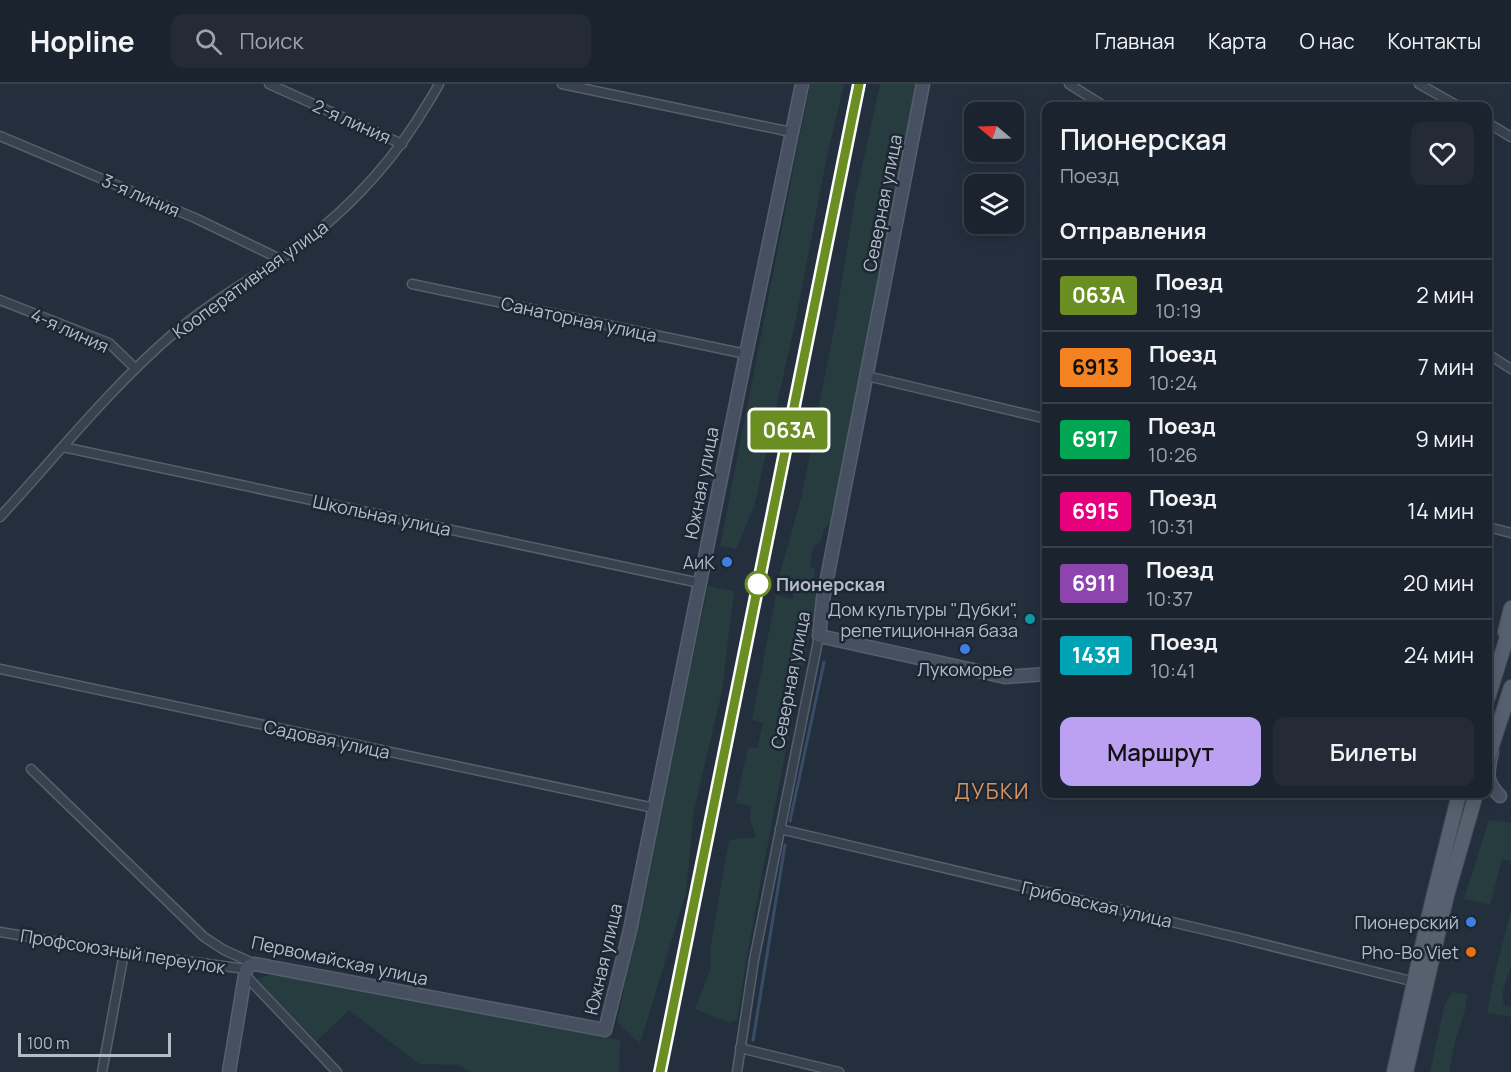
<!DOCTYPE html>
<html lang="ru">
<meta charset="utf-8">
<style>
:root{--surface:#1b232e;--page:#242b36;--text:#f1f3f6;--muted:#a0a4aa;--line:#39404a;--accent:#bca0f2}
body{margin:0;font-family:Manrope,sans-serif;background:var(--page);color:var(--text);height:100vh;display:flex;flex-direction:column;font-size:22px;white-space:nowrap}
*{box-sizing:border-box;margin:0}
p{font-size:20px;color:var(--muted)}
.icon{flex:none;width:33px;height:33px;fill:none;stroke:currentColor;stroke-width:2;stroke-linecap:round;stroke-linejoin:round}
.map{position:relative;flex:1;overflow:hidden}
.sheet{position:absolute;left:1042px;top:18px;width:450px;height:696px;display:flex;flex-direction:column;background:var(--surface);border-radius:12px;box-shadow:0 3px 15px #0003,0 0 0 2px var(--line)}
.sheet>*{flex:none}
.badge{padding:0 12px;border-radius:4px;font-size:21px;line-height:39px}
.needle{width:39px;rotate:289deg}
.controls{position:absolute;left:964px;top:18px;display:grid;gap:12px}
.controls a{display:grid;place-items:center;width:60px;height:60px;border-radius:12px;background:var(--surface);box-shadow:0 3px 15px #0003,0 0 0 2px var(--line);font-size:30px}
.scale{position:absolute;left:18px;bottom:15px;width:153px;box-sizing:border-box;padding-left:6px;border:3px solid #b4bcc9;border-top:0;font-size:16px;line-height:21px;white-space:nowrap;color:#b4bcc9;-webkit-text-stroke:4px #1d2633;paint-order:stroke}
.map>.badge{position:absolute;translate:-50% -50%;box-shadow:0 0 0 3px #fff}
h2{padding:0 18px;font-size:22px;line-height:54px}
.round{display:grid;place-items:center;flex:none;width:63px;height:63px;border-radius:12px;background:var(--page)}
.overview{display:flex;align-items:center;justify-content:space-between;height:102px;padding:0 18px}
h1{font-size:28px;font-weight:600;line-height:45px}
.cta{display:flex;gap:12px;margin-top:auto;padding:12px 18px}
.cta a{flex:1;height:69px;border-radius:12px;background:var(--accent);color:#111;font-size:24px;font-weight:600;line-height:69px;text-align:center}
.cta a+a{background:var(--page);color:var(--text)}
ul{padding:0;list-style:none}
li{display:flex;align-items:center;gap:18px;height:72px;padding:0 18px;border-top:2px solid var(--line)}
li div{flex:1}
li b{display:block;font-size:22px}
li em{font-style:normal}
li .badge{min-width:66px;font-weight:700;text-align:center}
header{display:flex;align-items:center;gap:36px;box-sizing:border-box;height:84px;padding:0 30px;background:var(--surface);border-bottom:2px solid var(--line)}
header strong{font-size:28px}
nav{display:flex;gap:33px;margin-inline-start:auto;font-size:21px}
.search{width:420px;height:54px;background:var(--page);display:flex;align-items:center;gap:15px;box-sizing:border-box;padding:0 21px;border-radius:12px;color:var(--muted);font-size:22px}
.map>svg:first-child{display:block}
.green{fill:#263c3f}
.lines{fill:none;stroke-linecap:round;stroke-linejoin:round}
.stream{stroke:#394c67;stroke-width:3}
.street-casing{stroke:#565f6c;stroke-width:11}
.secondary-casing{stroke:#565f6c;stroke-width:15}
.primary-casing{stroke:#414a57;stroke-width:16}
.street{stroke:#38414e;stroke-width:8}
.secondary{stroke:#465061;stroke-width:12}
.primary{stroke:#56606e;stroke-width:14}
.rail-casing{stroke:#5a6575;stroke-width:5}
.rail{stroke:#1d2633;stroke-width:3;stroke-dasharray:9;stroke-linecap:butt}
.line-casing{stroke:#fff;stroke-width:14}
.line{stroke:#6b8e23;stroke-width:9}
.shop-dot{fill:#3f7fe0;stroke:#1d2633;stroke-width:2}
.stop-dot{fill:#fff;stroke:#6b8e23;stroke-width:3}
.culture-dot{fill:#0f9aa8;stroke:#1d2633;stroke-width:2}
.food-dot{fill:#e8710a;stroke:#1d2633;stroke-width:2}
.labels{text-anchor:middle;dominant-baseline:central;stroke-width:5;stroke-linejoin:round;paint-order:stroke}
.street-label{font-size:18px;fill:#b4bcc9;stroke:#1d2633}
.poi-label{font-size:18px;fill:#b4bcc9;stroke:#1d2633;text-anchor:end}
.stop-label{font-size:18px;font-weight:bold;fill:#b4bcc9;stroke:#1d2633;text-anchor:start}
.quarter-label{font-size:21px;letter-spacing:1.5px;fill:#d59563;stroke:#1d2633}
</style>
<header>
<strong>Hopline</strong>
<div class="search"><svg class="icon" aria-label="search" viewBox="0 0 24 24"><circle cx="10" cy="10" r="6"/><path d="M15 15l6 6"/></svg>Поиск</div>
<nav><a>Главная</a><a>Карта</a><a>О нас</a><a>Контакты</a></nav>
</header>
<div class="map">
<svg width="1511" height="988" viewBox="0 0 1511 988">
<rect width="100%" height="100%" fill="#242f3e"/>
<g class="green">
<polygon points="810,0 844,0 826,77 796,235 754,423 736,465 720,462"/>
<path d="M880,0H919L834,436L824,444L821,458L813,462L810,484H815L814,497L822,502C806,557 797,615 785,671C768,759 750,848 737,936L730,939L695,925L710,886L711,860L729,756L756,753L750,735L751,722L736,719L748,663L757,664L763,639L752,636L776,511L793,515L794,506L776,503L802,411L836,234L855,115Z"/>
<polygon points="708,502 734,507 722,607 694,727 686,809 640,960 617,938"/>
<polygon points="1489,736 1511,739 1511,777 1502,775 1490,821 1464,815"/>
<polygon points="1511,827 1511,881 1502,910 1504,921 1511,923 1511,933 1487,929 1497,880"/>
<polygon points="276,889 620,956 619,988 470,988 459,981 419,980 349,926 316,958 256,895"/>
<polygon points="1452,908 1467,910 1466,922 1456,954 1449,988 1430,988 1445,920"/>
</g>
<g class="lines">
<g class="stream">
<polyline points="790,737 824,578"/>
<polyline points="753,956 785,761"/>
</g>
<g class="street-casing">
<g id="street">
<polyline points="269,0 402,60"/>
<polyline points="562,0 791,48"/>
<polyline points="1069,0 1104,22"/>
<polyline points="1419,0 1458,22"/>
<polyline points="1488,39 1511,53"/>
<polyline points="0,52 195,134 280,175"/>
<polyline points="412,200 746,270"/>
<polyline points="0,216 109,259 135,284"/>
<polyline points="1488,270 1511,285"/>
<polyline points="867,292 1047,335"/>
<polyline points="63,363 700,499"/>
<path d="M0,433C57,371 110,304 174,249C207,221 243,200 279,176C334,139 382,91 418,35C425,23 433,12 439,0"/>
<polyline points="1488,443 1511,449"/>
<polyline points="0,585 654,724"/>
<polyline points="31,685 204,853 224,866 255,880"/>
<polyline points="780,745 1235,853 1415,898"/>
<polyline points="0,848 124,869 246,885"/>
<polyline points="245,891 337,988"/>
<polyline points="740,964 839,988"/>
<polyline points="102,988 124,869"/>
<polyline points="737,988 754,876 819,552"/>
</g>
</g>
<g class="secondary-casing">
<g id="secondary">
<polyline points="923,0 823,515 819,552 1005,593 1047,590"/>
<path d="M1492,667C1488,688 1484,696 1500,712"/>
<path d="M229,988L245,891C246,884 248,881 255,880L605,946L630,846L746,270L802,0"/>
</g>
</g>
<g class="primary-casing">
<g id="primary">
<polyline points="1505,548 1511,524"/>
<polyline points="1488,614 1511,540"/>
<polyline points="1488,674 1511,603"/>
<polyline points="1394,988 1432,818 1459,710"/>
<polyline points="1406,988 1447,811 1476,710"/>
</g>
</g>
<use href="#street" class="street"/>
<use href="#secondary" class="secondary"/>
<use href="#primary" class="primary"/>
<g class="rail-casing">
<polyline id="rail" points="660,988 859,0"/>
</g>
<use href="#rail" class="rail"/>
</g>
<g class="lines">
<g class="line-casing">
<polyline id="line" points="660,988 859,0"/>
</g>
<use href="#line" class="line"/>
</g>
<g class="shop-dot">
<circle cx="727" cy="478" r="6"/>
<circle cx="965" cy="565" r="6"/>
<circle cx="1471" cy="838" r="6"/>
</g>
<circle class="stop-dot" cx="758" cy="500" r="12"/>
<circle class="culture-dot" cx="1030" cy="535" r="6"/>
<circle class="food-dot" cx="1471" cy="868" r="6"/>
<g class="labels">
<g class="street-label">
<text transform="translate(352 37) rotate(24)">2-я линия</text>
<text transform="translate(141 111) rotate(23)">3-я линия</text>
<text transform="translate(882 119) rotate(-79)">Северная улица</text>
<text transform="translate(250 195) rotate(-36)">Кооперативная улица</text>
<text transform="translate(579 235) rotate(12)">Санаторная улица</text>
<text transform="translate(70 246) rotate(24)">4-я линия</text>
<text transform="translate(701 399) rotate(-79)">Южная улица</text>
<text transform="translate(382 431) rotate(12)">Школьная улица</text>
<text transform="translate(790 596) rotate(-79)">Северная улица</text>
<text transform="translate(327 655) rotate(12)">Садовая улица</text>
<text transform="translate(1097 820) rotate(13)">Грибовская улица</text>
<text transform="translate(123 867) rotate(9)">Профсоюзный переулок</text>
<text transform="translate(603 875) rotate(-77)">Южная улица</text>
<text transform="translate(340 876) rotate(12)">Первомайская улица</text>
</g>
<g class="poi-label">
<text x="715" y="478">АиК</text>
<text x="1018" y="525">Дом культуры "Дубки",<tspan x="1018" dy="21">репетиционная база</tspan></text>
<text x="965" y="585" text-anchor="middle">Лукоморье</text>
<text x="1459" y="838">Пионерский</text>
<text x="1459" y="868">Pho-Bo Viet</text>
</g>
<g class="stop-label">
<text x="776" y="500">Пионерская</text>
</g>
<g class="quarter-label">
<text x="992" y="707">ДУБКИ</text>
</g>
</g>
</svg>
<div class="controls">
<a><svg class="needle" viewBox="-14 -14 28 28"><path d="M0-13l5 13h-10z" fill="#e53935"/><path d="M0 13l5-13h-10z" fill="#a0a4aa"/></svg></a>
<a><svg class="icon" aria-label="layers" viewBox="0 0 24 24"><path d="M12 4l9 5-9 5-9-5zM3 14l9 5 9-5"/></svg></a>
</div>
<div class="scale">100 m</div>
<b class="badge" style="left:789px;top:346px;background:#6b8e23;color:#fff">063А</b>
<section class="sheet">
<div class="overview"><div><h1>Пионерская</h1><p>Поезд</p></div><a class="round"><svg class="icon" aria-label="heart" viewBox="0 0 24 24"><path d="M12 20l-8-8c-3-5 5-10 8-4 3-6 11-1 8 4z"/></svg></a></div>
<h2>Отправления</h2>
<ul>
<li><span class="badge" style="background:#6b8e23;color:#fff">063А</span><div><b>Поезд</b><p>10:19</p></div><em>2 мин</em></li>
<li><span class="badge" style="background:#f58220;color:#111">6913</span><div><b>Поезд</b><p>10:24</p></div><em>7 мин</em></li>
<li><span class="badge" style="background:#00a651;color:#fff">6917</span><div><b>Поезд</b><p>10:26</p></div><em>9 мин</em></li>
<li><span class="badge" style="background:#e6007e;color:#fff">6915</span><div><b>Поезд</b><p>10:31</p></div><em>14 мин</em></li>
<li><span class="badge" style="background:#8e44ad;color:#fff">6911</span><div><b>Поезд</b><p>10:37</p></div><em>20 мин</em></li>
<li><span class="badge" style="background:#00a3b4;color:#fff">143Я</span><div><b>Поезд</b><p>10:41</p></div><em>24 мин</em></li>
</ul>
<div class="cta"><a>Маршрут</a><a>Билеты</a></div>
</section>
</div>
